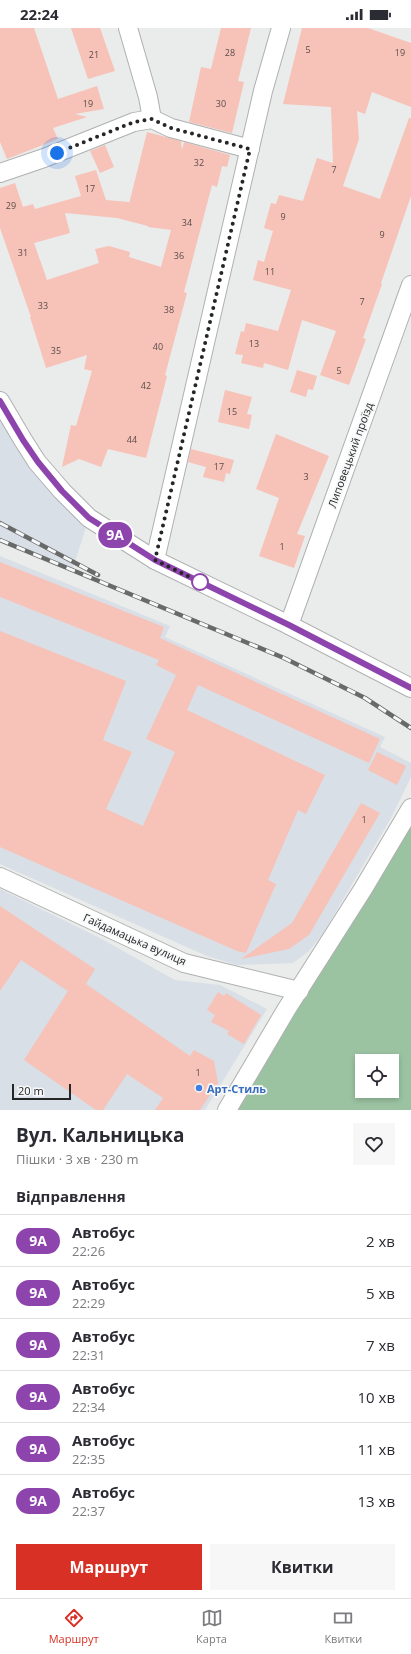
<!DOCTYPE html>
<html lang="uk">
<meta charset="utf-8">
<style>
:root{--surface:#fff;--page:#f7f7f7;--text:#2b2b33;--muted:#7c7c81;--line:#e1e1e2;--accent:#d93025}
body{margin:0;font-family:"Open Sans",sans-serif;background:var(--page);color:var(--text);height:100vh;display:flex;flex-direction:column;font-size:15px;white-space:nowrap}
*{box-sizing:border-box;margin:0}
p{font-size:13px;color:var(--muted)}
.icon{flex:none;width:22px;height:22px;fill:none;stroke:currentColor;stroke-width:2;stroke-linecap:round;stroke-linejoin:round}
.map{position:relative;height:1082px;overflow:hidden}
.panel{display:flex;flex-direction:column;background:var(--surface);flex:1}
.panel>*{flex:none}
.badge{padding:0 8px;border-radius:13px;font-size:14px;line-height:26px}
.tools{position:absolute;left:355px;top:1026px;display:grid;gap:8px}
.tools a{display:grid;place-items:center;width:44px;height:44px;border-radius:0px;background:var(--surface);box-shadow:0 2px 6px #0003;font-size:20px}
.scale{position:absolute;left:12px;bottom:10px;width:59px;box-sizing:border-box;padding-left:4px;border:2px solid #252626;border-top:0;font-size:11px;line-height:14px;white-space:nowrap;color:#252626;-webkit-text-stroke:3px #f7f8f9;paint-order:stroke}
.you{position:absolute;width:20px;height:20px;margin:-10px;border:3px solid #fff;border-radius:50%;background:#1a73e8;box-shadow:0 0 0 6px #1a73e833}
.map>.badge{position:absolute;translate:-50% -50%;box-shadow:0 0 0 2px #fff}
h2{padding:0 16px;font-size:15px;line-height:36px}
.round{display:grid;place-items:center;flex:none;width:42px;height:42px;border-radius:0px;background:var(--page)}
.overview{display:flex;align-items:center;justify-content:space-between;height:68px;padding:0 16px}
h1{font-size:19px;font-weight:700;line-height:30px}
.action{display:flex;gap:8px;margin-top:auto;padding:8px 16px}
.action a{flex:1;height:46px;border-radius:0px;background:var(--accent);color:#fff;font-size:16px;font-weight:700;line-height:46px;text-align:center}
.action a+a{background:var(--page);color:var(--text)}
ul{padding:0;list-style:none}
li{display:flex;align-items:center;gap:12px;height:52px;padding:0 16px;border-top:1px solid var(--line)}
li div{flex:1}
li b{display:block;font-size:15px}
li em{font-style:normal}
li .badge{min-width:44px;font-weight:700;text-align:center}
.status{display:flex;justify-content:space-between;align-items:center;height:28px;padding:0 20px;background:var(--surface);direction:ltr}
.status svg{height:11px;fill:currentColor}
.tab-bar{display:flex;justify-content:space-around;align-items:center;height:56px;border-top:1px solid var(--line);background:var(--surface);font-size:11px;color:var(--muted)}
.tab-bar a{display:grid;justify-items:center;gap:2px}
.tab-bar .active{color:var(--accent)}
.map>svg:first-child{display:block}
.built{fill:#d9dfe6}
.green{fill:#9bc3a2;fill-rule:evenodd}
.building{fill:#f7c2b7;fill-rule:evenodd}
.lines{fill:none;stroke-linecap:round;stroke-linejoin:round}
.street-casing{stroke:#afb0b0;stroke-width:20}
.street{stroke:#fff;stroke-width:18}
.rail-casing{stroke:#686969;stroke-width:4.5}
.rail{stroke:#f7f8f9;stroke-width:3;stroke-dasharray:9;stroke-linecap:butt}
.line-casing{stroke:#fff;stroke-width:9}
.line{stroke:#8e44ad;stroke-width:6}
.walk{stroke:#252626;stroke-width:4;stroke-dasharray:0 7.2}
.stop-dot{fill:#fff;stroke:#8e44ad;stroke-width:2}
.shop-dot{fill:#3f7fe0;stroke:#f7f8f9;stroke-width:1.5}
.labels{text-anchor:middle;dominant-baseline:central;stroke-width:3.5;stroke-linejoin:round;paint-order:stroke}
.number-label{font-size:9px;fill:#5a4d4a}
.street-label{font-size:11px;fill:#252626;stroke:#f7f8f9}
.shop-label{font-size:11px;font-weight:bold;fill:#366cbe;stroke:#f7f8f9;text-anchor:start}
</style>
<div class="status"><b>22:24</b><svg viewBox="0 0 49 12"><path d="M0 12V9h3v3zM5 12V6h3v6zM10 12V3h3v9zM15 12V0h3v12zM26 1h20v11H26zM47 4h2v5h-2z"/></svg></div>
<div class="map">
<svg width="411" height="1082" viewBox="0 0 411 1082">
<rect width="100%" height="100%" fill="#eaebeb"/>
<g class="built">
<polygon points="0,373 89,490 72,543 0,513"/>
<polygon points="0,528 170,598 165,609 385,709 380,719 411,735 411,749 391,790 322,907 308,924 293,935 237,937 207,928 0,836"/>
<polygon points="0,861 98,909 175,952 220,957 267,981 205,1082 0,1082"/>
</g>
<path class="green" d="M411,780V1082H227ZM362,1033H392V1063H362Z"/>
<g class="building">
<polygon points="0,0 34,0 58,71 97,58 104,81 75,86 87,89 53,100 58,111 7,131 0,114"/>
<polygon points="71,0 100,0 115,43 88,51"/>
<polygon points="221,0 251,0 238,53 244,54 232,105 189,94 201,39 211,41"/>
<polygon points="302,0 368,0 411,15 411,79 372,64 365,86 357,83 359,111 343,158 380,171 409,90 411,90 411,168 381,255 382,256 363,310 366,311 349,357 320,347 336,303 302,292 288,342 264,335 263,340 241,335 243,327 235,326 241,303 244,304 246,295 278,303 291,262 253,252 258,232 264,234 273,203 264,200 271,175 276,176 279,167 303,173 317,130 333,135 331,79 283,76"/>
<path d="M147,104L181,113L182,122L184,114L230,127L227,139L222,138L217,159L212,157L184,264L187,265L165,347L167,348L146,430L108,421L101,439L79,431L62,439L71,397L76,398L92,343L84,341L87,327L46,340L30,289H31L0,200V160L15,155L23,179L33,176L35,181L81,168L75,148L96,142L106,172L129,174V176ZM65,185L117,190L148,198V199L172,202H171L161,239L129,229L130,224L109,218L95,221L99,235L47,252L34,215L70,205Z"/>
<polygon points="105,117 114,139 100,145 90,123"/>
<polygon points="297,342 317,348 313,362 308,361 306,369 290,364"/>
<polygon points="225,362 252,369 247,386 252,387 249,401 218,394"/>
<polygon points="276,406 329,428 297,506 305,508 294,540 259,528 279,470 256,461"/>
<polygon points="191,421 234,432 230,446 226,445 224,454 203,449 206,439 188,434"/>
<polygon points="0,534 164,599 160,610 380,711 369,735 198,657 187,682 325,747 306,786 298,782 268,852 276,856 246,925 237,923 0,819 0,603 126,653 103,712 132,724 106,781 143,798 175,724 146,711 176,647 156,637 159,632 0,569"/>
<polygon points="377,724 406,738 397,757 368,742"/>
<polygon points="361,775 380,785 309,907 289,921 241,931 292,895"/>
<polygon points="0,878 95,941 86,956 190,1028 194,1022 214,1033 218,1055 200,1082 155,1082 163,1070 127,1046 103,1082 96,1082 24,1032 68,963 21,932 0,963"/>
<polygon points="218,964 224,968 226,965 261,987 244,1016 227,1006 229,1003 211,994 215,987 207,982"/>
</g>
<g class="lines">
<g class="street-casing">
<g id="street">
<polyline points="128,0 148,69 152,91"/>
<polyline points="0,145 44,130 134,94 152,91 171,100 250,121"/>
<polyline points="0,373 23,412 37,434 62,463 89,490 155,532 289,597 411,660"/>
<polyline points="155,532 263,63 281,0"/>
<polyline points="289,597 411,257"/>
<polyline points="0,849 184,935 299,963"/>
<polyline points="227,1082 286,982 363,861 411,780"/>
</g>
</g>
<use href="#street" class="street"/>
<g class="rail-casing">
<g id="rail">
<polyline points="0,495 98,547"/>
<polyline points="0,512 284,630 365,670 411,700"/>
</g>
</g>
<use href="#rail" class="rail"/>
</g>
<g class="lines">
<g class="line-casing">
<polyline id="line" points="0,373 23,412 38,434 62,463 89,490 155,532 289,597 411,660"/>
</g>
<use href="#line" class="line"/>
<polyline class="walk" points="57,125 134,94 152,91 171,100 250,121 155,532 200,554"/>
</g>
<circle class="stop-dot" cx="200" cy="554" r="8"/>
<circle class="shop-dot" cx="199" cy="1060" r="4"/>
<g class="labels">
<g class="number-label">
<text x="308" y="21">5</text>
<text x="230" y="24">28</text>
<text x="400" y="24">19</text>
<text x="94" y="26">21</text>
<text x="88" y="75">19</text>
<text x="221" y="75">30</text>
<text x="199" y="134">32</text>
<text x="334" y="141">7</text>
<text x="90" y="160">17</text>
<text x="11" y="177">29</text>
<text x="283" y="188">9</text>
<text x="187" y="194">34</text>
<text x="382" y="206">9</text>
<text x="23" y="224">31</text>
<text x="179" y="227">36</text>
<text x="270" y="243">11</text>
<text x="362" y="273">7</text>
<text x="43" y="277">33</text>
<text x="169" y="281">38</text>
<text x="254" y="315">13</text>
<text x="158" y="318">40</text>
<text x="56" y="322">35</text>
<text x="339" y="342">5</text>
<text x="146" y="357">42</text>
<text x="232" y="383">15</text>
<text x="132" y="411">44</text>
<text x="219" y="438">17</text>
<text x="306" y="448">3</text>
<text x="282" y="518">1</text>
<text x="364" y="791">1</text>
<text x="198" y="1044">1</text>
</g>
<g class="street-label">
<text transform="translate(350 427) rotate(-70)">Липовецький проїзд</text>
<text transform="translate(135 911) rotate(24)">Гайдамацька вулиця</text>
</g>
<g class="shop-label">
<text x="207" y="1060">Арт-Стиль</text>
</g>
</g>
</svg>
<div class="tools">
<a><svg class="icon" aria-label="locate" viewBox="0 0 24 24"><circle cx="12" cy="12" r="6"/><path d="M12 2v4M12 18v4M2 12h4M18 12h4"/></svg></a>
</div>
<div class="scale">20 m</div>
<div class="you" style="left:57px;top:125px"></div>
<b class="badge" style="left:115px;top:507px;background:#8e44ad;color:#fff">9А</b>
</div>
<section class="panel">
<div class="overview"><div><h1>Вул. Кальницька</h1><p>Пішки · 3 хв · 230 m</p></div><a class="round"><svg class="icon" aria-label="heart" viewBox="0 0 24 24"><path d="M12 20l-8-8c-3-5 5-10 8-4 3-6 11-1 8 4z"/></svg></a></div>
<h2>Відправлення</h2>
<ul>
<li><span class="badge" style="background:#8e44ad;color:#fff">9А</span><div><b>Автобус</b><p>22:26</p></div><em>2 хв</em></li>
<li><span class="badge" style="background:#8e44ad;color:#fff">9А</span><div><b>Автобус</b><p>22:29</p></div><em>5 хв</em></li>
<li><span class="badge" style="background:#8e44ad;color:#fff">9А</span><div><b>Автобус</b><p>22:31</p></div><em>7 хв</em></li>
<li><span class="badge" style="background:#8e44ad;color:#fff">9А</span><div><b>Автобус</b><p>22:34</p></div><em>10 хв</em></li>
<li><span class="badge" style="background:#8e44ad;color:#fff">9А</span><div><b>Автобус</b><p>22:35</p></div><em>11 хв</em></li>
<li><span class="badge" style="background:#8e44ad;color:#fff">9А</span><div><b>Автобус</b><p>22:37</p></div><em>13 хв</em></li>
</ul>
<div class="action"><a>Маршрут</a><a>Квитки</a></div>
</section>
<nav class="tab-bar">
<a class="active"><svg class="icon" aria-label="directions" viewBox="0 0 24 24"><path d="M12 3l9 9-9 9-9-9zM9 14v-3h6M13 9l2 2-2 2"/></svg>Маршрут</a>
<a><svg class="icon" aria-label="map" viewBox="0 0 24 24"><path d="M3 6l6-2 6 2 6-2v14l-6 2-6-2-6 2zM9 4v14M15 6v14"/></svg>Карта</a>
<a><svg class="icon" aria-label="tickets" viewBox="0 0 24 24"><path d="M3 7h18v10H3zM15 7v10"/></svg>Квитки</a>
</nav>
